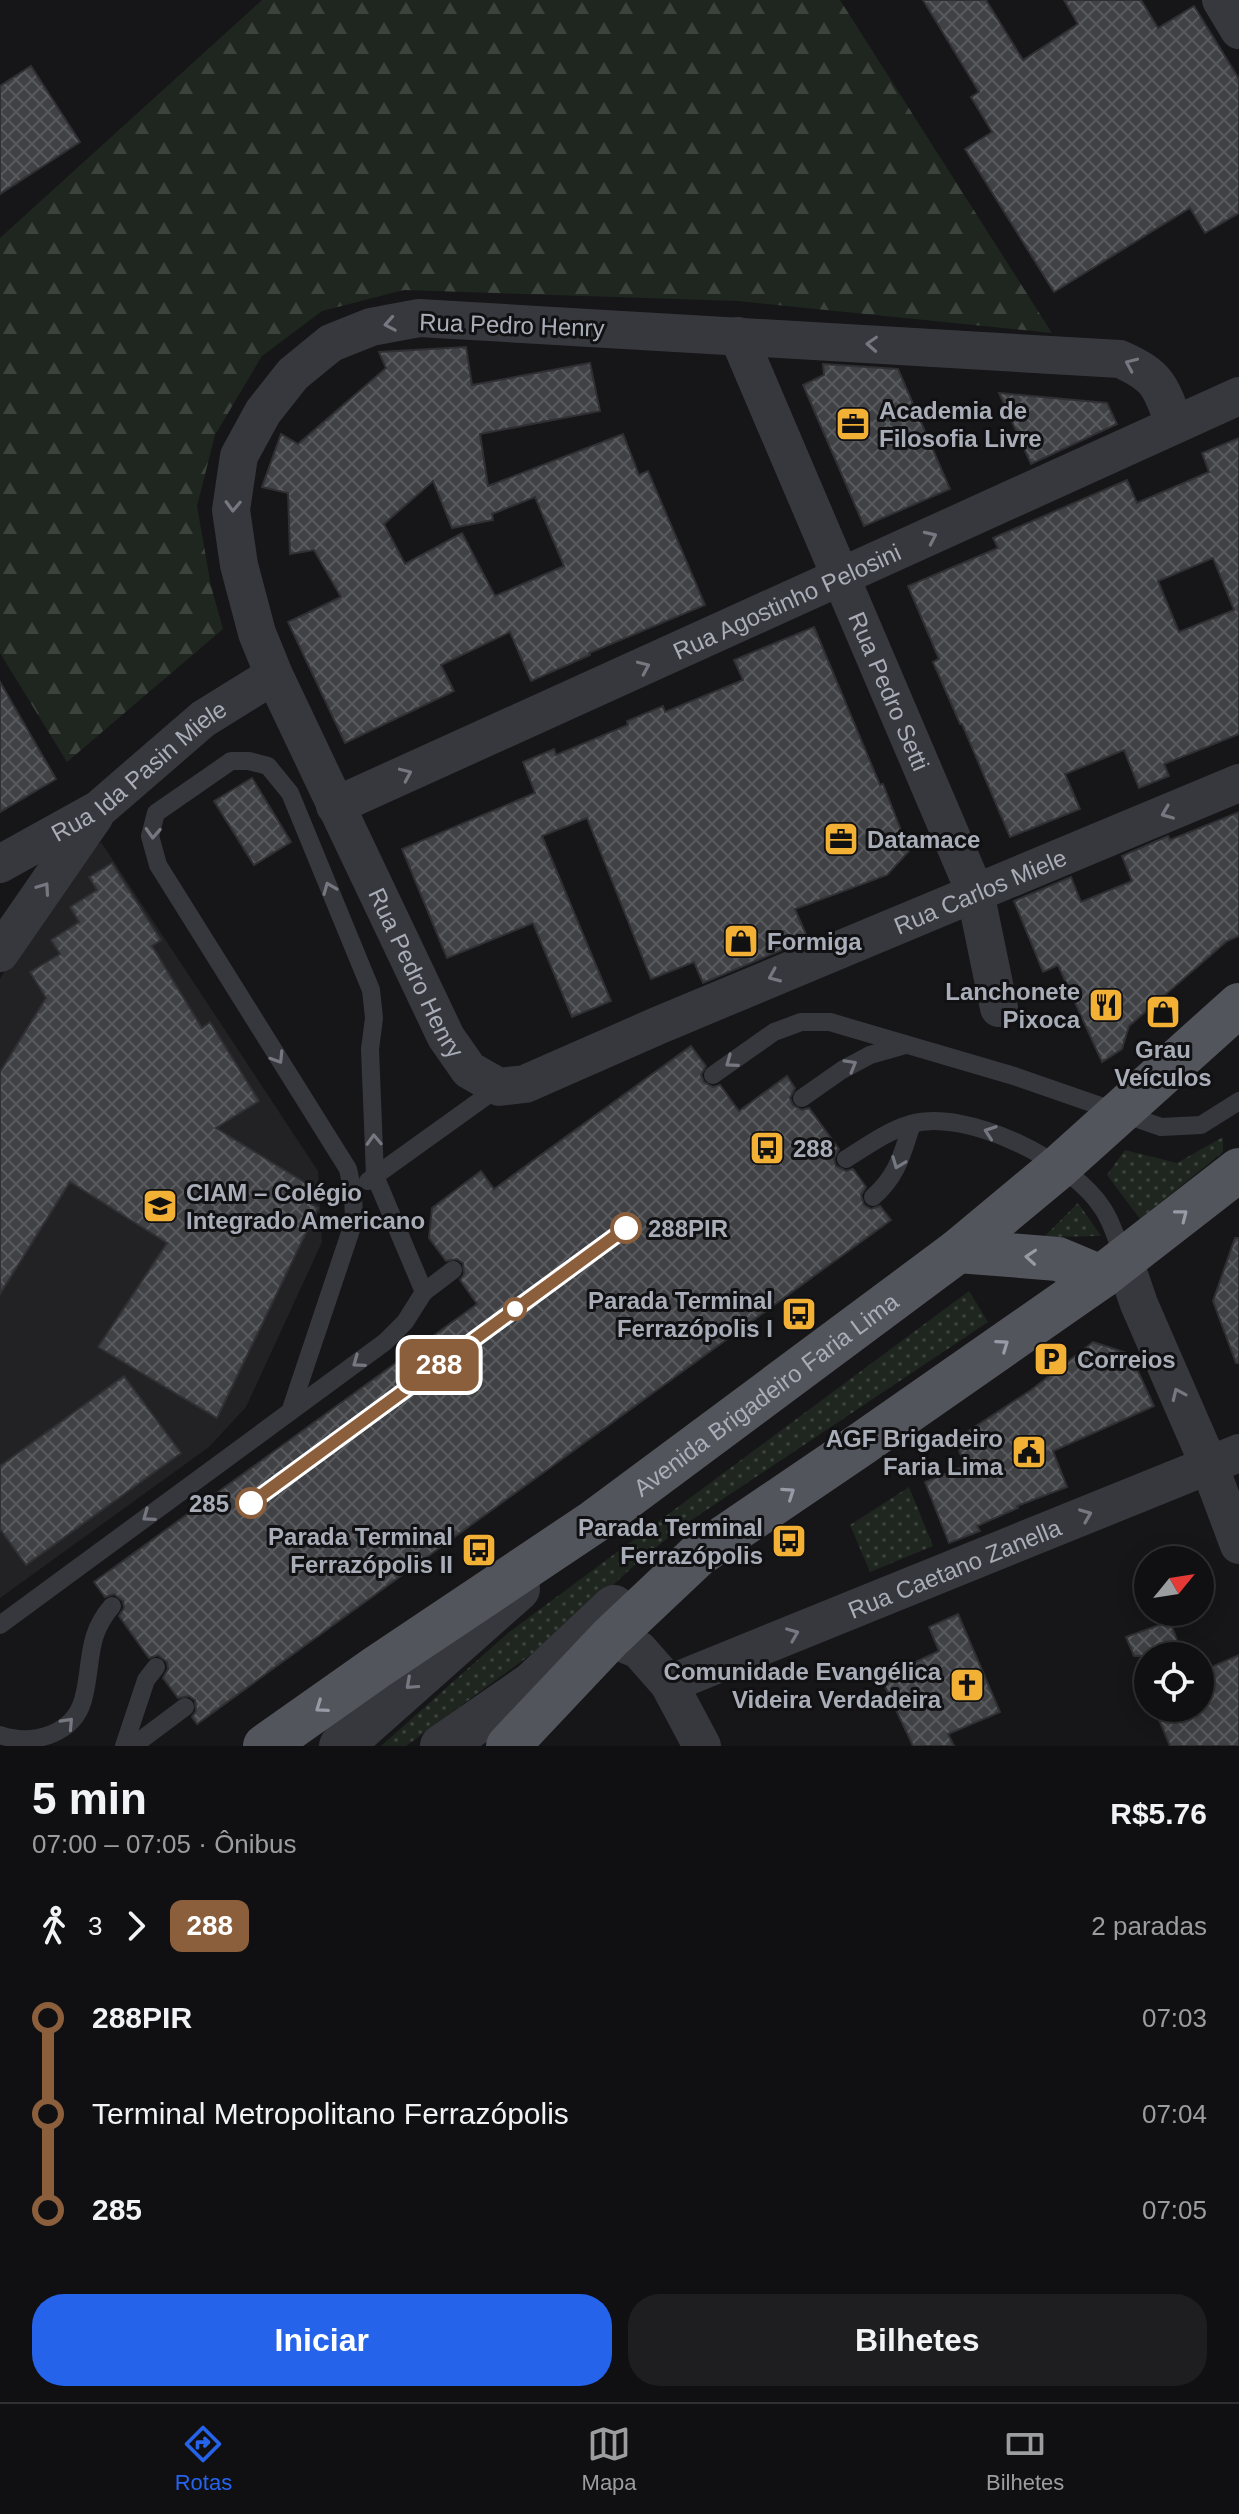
<!DOCTYPE html>
<html lang="pt">
<meta charset="utf-8">
<style>
:root{--surface:#101012;--page:#1e1e20;--text:#f1f3f6;--muted:#9c9d9f;--line:#303032;--accent:#2563eb}
body{margin:0;font-family:Arial,sans-serif;background:var(--page);color:var(--text);height:100vh;display:flex;flex-direction:column;font-size:30px;white-space:nowrap}
*{box-sizing:border-box;margin:0}
p{font-size:26px;color:var(--muted)}
.icon{flex:none;width:44px;height:44px;fill:none;stroke:currentColor;stroke-width:2;stroke-linecap:round;stroke-linejoin:round}
.map{position:relative;height:1746px;overflow:hidden}
.drawer{display:flex;flex-direction:column;background:var(--surface);flex:1}
.drawer>*{flex:none}
.badge{padding:0 16px;border-radius:12px;font-size:28px;line-height:52px}
.needle{width:52px;rotate:60deg}
.buttons{position:absolute;left:1134px;top:1546px;display:grid;gap:16px}
.buttons a{display:grid;place-items:center;width:80px;height:80px;border-radius:50%;background:var(--surface);box-shadow:0 4px 20px #0003,0 0 0 2px var(--line);font-size:40px}
.map>.badge{position:absolute;translate:-50% -50%;box-shadow:0 0 0 4px #fff}
.legs{display:flex;align-items:center;gap:12px;height:88px;padding:0 32px;font-size:26px}
.legs p{margin-inline-start:auto}
.headline{display:flex;align-items:center;justify-content:space-between;height:136px;padding:0 32px}
h1{font-size:44px;font-weight:800;line-height:60px}
.action{display:flex;gap:16px;margin-top:auto;padding:16px 32px}
.action a{flex:1;height:92px;border-radius:32px;background:var(--accent);color:#fff;font-size:32px;font-weight:800;line-height:92px;text-align:center}
.action a+a{background:var(--page);color:var(--text)}
ul{padding:0 32px;list-style:none}
li{display:flex;align-items:center;gap:28px;height:96px;font-size:30px}
li i{display:grid;place-items:center;width:12px;height:100%;margin:0 10px;background:currentColor}
li i::after{content:'';width:20px;height:20px;margin:-10px;border:6px solid;border-radius:50%;background:var(--surface)}
li p{margin-inline-start:auto}
li:first-child i{background:linear-gradient(#0000 50%,currentColor 0)}
li:last-child i{background:linear-gradient(currentColor 50%,#0000 0)}
.tab-bar{display:flex;justify-content:space-around;align-items:center;height:112px;border-top:2px solid var(--line);background:var(--surface);font-size:22px;color:var(--muted)}
.tab-bar a{display:grid;justify-items:center;gap:4px}
.tab-bar .current{color:var(--accent)}
.map>svg:first-child{display:block}
.built{fill:#222225}
.grass{fill:url(#grass-dots)}
.forest{fill:url(#forest-firs)}
.building{fill:url(#building-cross-hatch);stroke:#303034;stroke-width:2;fill-rule:evenodd}
.lines{fill:none;stroke-linecap:round;stroke-linejoin:round}
.service{stroke:#37383d;stroke-width:18}
.minor{stroke:#37383d;stroke-width:38}
.tertiary{stroke:#37383d;stroke-width:44}
.primary{stroke:#53555c;stroke-width:44}
.oneway{stroke:#757881}
.oneway2{stroke:#979ba6}
.line-1-casing{stroke:#fff;stroke-width:18}
.line-1{stroke:#8b5e3c;stroke-width:12}
.stop-1-dot{fill:#fff;stroke:#8b5e3c;stroke-width:4}
.labels{text-anchor:middle;dominant-baseline:central;stroke-width:6;stroke-linejoin:round;paint-order:stroke}
.street-label{font-size:24px;fill:#a8adb8;stroke:#111113}
.poi-label{font-size:24px;font-weight:bold;fill:#a8adb8;stroke:#111113;text-anchor:start}
.stop-label{font-size:24px;font-weight:bold;fill:#a8adb8;stroke:#111113;text-anchor:start}
</style>
<div class="map">
<svg width="1239" height="1746" viewBox="0 0 1239 1746">
<defs>
<pattern id="grass-dots" width="8" height="8" patternUnits="userSpaceOnUse" patternTransform="scale(2)"><rect width="8" height="8" fill="#1e261f"/><path d="M2 2h.1M6 6h.1" fill="none" stroke="#3c433d" stroke-width="1.8" stroke-linecap="round"/></pattern>
<pattern id="forest-firs" width="22" height="20" patternUnits="userSpaceOnUse" patternTransform="scale(2)"><rect width="22" height="20" fill="#1e261f"/><path d="M5 1l3.5 6h-7zM16 11l3.5 6h-7z" fill="#3c433d"/></pattern>
<pattern id="building-cross-hatch" width="8" height="8" patternUnits="userSpaceOnUse" patternTransform="scale(2)"><rect width="8" height="8" fill="#404145"/><path d="M0 0l8 8M0 8l8-8" fill="none" stroke="#595a5e"/></pattern>
</defs>
<rect width="100%" height="100%" fill="#161618"/>
<polygon class="built" points="101,842 318,1171 322,1242 246,1407 209,1447 0,1598 0,979 61,874"/>
<g class="grass">
<polygon points="1223,1137 1223,1152 1140,1219 1107,1175 1125,1150 1177,1163"/>
<polygon points="1078,1203 1101,1236 1044,1237"/>
<polygon points="969,1291 988,1322 684,1525 639,1561 563,1631 406,1746 381,1746 508,1633"/>
<polygon points="909,1487 933,1546 870,1572 850,1525"/>
</g>
<polygon class="forest" points="262,0 840,0 1052,333 738,301 404,290 322,311 262,356 215,435 197,506 211,586 223,629 67,762 0,653 0,238"/>
<g class="building">
<polygon points="923,0 986,0 1023,60 1078,24 1064,0 1141,0 1158,28 1194,6 1239,79 1239,213 1205,233 1190,208 1054,292 965,149 992,132 971,97 979,92"/>
<polygon points="31,66 80,142 0,194 0,86"/>
<path d="M466,347L472,385L590,363L600,411L480,434L488,486L623,434L639,475L648,471L705,605L589,653L590,655L531,681L510,632L441,665L454,691L345,743L288,622L341,597L314,550L290,554L288,493L262,487L281,434L298,444L386,368L379,352ZM433,481L452,528L493,520L492,514L535,497L564,566L495,596L462,533L405,564L384,524Z"/>
<polygon points="823,364 898,369 950,489 864,526 803,385 824,375"/>
<polygon points="999,393 1107,403 1117,424 1031,464"/>
<path d="M1239,438V734L1164,764L1169,776L1139,788L1124,750L1065,774L1080,809L1010,837L962,724H960L933,662L939,659L908,586L998,548L993,538L1127,480L1137,503L1209,472L1202,453ZM1213,558L1234,610L1179,632L1158,581Z"/>
<polygon points="814,627 880,785 883,784 909,851 887,875 795,909 808,939 703,983 694,962 651,979 587,818 542,836 611,1001 572,1017 533,923 447,958 402,849 535,793 523,762 554,749 556,755 628,725 627,721 663,706 665,712 743,680 734,660"/>
<polygon points="0,682 56,779 0,812"/>
<polygon points="252,778 291,842 254,865 214,801"/>
<polygon points="1239,812 1239,936 1227,941 1129,1026 1122,1049 1102,1062 1058,965 1043,972 1014,901 1071,877 1081,902 1132,881 1122,856 1168,836 1170,840"/>
<polygon points="112,863 161,940 152,946 202,1028 210,1022 259,1101 216,1128 312,1187 305,1200 318,1208 217,1418 98,1347 167,1243 70,1182 0,1294 0,1072 46,998 30,972 60,954 51,940 79,922 70,907 97,890 89,877"/>
<polygon points="691,1046 706,1066 701,1075 704,1082 713,1087 720,1085 739,1111 787,1076 795,1088 790,1098 793,1105 802,1110 809,1108 839,1149 834,1159 836,1166 846,1171 853,1169 866,1187 861,1195 864,1205 871,1209 880,1206 891,1220 197,1724 192,1717 196,1711 195,1700 189,1696 178,1698 163,1678 168,1669 167,1662 158,1655 149,1658 119,1616 124,1608 123,1601 114,1594 105,1597 94,1582 477,1304 460,1280 464,1274 463,1263 457,1259 446,1261 429,1238 432,1208 481,1171 494,1189"/>
<polygon points="1235,1238 1239,1238 1239,1363 1236,1363 1213,1301"/>
<polygon points="1093,1342 1130,1354 1154,1406 1053,1451 1067,1487 1017,1506 1018,1508 977,1526 980,1531 949,1543 925,1482 965,1466 955,1440 1031,1390"/>
<polygon points="124,1376 181,1453 26,1565 0,1529 0,1466"/>
<polygon points="958,1614 1000,1712 948,1734 954,1746 913,1746 881,1678 939,1651 929,1627"/>
<polygon points="1170,1621 1183,1656 1134,1656 1126,1637"/>
<polygon points="1239,1655 1239,1746 1170,1746 1154,1708 1200,1708 1200,1672"/>
</g>
<g class="lines">
<g class="service">
<polyline points="713,1075 774,1032 801,1022 830,1022 1014,1076 1161,1127 1201,1125 1239,1101"/>
<polyline points="802,1098 842,1070 870,1055 905,1045"/>
<path d="M846,1159C867,1146 887,1131 911,1124C967,1108 1073,1161 1103,1209C1113,1224 1118,1243 1124,1260"/>
<polyline points="368,1181 499,1087"/>
<path d="M873,1197C898,1175 902,1154 912,1124"/>
<polyline points="290,1412 354,1221 353,1192 348,1169 158,865 150,836 156,813 231,761 249,761 268,766 290,793 371,990 374,1018 370,1049 375,1176 424,1292"/>
<polyline points="0,1625 385,1342 405,1322 424,1292 453,1270"/>
<path d="M0,1735C32,1746 73,1735 83,1700C93,1664 85,1637 112,1606"/>
<polyline points="124,1746 146,1680 156,1667"/>
<polyline points="133,1746 185,1707"/>
</g>
<g class="minor">
<polyline points="1221,0 1239,30"/>
<path id="s1" d="M738,336L975,892L999,1008"/>
<path id="s2" d="M1174,424C1161,386 1158,376 1120,359L419,318L371,327L331,343L293,374L263,412L239,456L231,510L239,565L257,633L274,675L446,1037L469,1070L499,1087L525,1084L657,1026L1239,783"/>
<path id="s3" d="M335,806L1239,396"/>
<path id="s4" d="M0,864L99,809L203,719L274,675"/>
<polyline points="0,953 94,817"/>
<polyline points="1124,1260 1139,1304 1209,1465 1239,1545"/>
<polyline points="610,1638 639,1650 669,1684 702,1746"/>
<path id="s5" d="M669,1684L1239,1453"/>
</g>
<g class="tertiary">
<polyline points="341,1746 518,1589"/>
<polyline points="442,1746 532,1684 614,1607"/>
</g>
<g class="primary">
<polyline points="958,1251 1058,1259 1101,1277"/>
<path id="s6" d="M265,1746L377,1667L595,1521L958,1251L1060,1166L1239,1005"/>
<polyline points="508,1746 610,1638 698,1555 860,1445 1101,1277 1239,1170"/>
</g>
</g>
<defs><path id="oneway-chevron" d="M-2-3.5L2.5 0L-2 3.5" fill="none" stroke-width="1.6" stroke-linecap="round" stroke-linejoin="round" transform="scale(2)"/></defs>
<g class="oneway">
<use href="#oneway-chevron" transform="translate(390 324) rotate(170)"/>
<use href="#oneway-chevron" transform="translate(872 344) rotate(-177)"/>
<use href="#oneway-chevron" transform="translate(1131 364) rotate(-156)"/>
<use href="#oneway-chevron" transform="translate(233 506) rotate(92)"/>
<use href="#oneway-chevron" transform="translate(931 537) rotate(-25)"/>
<use href="#oneway-chevron" transform="translate(644 667) rotate(-24)"/>
<use href="#oneway-chevron" transform="translate(406 774) rotate(-24)"/>
<use href="#oneway-chevron" transform="translate(1167 813) rotate(158)"/>
<use href="#oneway-chevron" transform="translate(153 833) rotate(93)"/>
<use href="#oneway-chevron" transform="translate(44 888) rotate(-55)"/>
<use href="#oneway-chevron" transform="translate(329 888) rotate(-112)"/>
<use href="#oneway-chevron" transform="translate(774 976) rotate(157)"/>
<use href="#oneway-chevron" transform="translate(278 1058) rotate(58)"/>
<use href="#oneway-chevron" transform="translate(731 1062) rotate(144)"/>
<use href="#oneway-chevron" transform="translate(851 1065) rotate(-30)"/>
<use href="#oneway-chevron" transform="translate(990 1132) rotate(-161)"/>
<use href="#oneway-chevron" transform="translate(374 1140) rotate(-92)"/>
<use href="#oneway-chevron" transform="translate(898 1163) rotate(111)"/>
<use href="#oneway-chevron" transform="translate(358 1362) rotate(144)"/>
<use href="#oneway-chevron" transform="translate(1178 1394) rotate(-114)"/>
<use href="#oneway-chevron" transform="translate(1086 1515) rotate(-22)"/>
<use href="#oneway-chevron" transform="translate(148 1516) rotate(144)"/>
<use href="#oneway-chevron" transform="translate(793 1634) rotate(-22)"/>
<use href="#oneway-chevron" transform="translate(411 1684) rotate(138)"/>
<use href="#oneway-chevron" transform="translate(68 1723) rotate(-47)"/>
</g>
<g class="oneway2">
<use href="#oneway-chevron" transform="translate(1182 1215) rotate(-38)"/>
<use href="#oneway-chevron" transform="translate(1031 1257) rotate(-176)"/>
<use href="#oneway-chevron" transform="translate(1003 1345) rotate(-35)"/>
<use href="#oneway-chevron" transform="translate(789 1493) rotate(-34)"/>
<use href="#oneway-chevron" transform="translate(321 1707) rotate(145)"/>
</g>
<g class="lines">
<g class="line-1-casing">
<polyline id="line-1" points="251,1503 626,1228"/>
</g>
<use href="#line-1" class="line-1"/>
</g>
<defs>
<g id="office-square" transform="scale(1.8)"><rect x="-9" y="-9" width="18" height="18" rx="4" fill="#f2b134" stroke="#111113"/><path d="M-6-3h4V-5.5h4V-3h4V5H-6ZM-1-4.5V-3h2v-1.5ZM-6 0V1H6V0Z" fill="#111"/></g>
<g id="shop-square" transform="scale(1.8)"><rect x="-9" y="-9" width="18" height="18" rx="4" fill="#f2b134" stroke="#111113"/><path d="M-5-2.5h2.3a2.7 3.5 0 0 1 5.4 0H5L5.5 6h-11ZM-1.5-2.5h3a1.5 2.3 0 0 0-3 0Z" fill="#111"/></g>
<g id="restaurant-square" transform="scale(1.8)"><rect x="-9" y="-9" width="18" height="18" rx="4" fill="#f2b134" stroke="#111113"/><path d="M-5-6h1v4h1v-4h1v4h1v-4h1v5L-1.5 .5V6h-2V.5L-5-1ZM5-6V6H3V1.5H1.5Q1.5-4 5-6Z" fill="#111"/></g>
<g id="bus-square" transform="scale(1.8)"><rect x="-9" y="-9" width="18" height="18" rx="4" fill="#f2b134" stroke="#111113"/><path d="M-5-6H5V4H4V6H2V4H-2V6H-4V4H-5ZM-3.5-4V0h7V-4ZM-3.5 1.2v1.5H-2V1.2ZM2 1.2v1.5H3.5V1.2Z" fill="#111"/></g>
<g id="school-square" transform="scale(1.8)"><rect x="-9" y="-9" width="18" height="18" rx="4" fill="#f2b134" stroke="#111113"/><path d="M0-5L7-2L0 1L-7-2ZM-4 1L0 2.5L4 1V4Q0 6-4 4Z" fill="#111"/></g>
<g id="parking-square" transform="scale(1.8)"><rect x="-9" y="-9" width="18" height="18" rx="4" fill="#f2b134" stroke="#111113"/><path d="M-3.5-5.5H1a3.5 3.5 0 0 1 0 7H-1V5.5H-3.5ZM-1-3.4V-.6H.8a1.4 1.4 0 0 0 0-2.8Z" fill="#111"/></g>
<g id="civic-square" transform="scale(1.8)"><rect x="-9" y="-9" width="18" height="18" rx="4" fill="#f2b134" stroke="#111113"/><path d="M-.6-6.5H3V-4.5H.6V-3L4-1V1h2V6H-6V1h2V-1L-.6-3ZM-1.2 2.5V6h2.4V2.5Z" fill="#111"/></g>
<g id="church-square" transform="scale(1.8)"><rect x="-9" y="-9" width="18" height="18" rx="4" fill="#f2b134" stroke="#111113"/><path d="M-1.2-6h2.4v3.5h3.3v2.4h-3.3V6h-2.4V-.1h-3.3v-2.4h3.3Z" fill="#111"/></g>
</defs>
<g fill-rule="evenodd">
<use href="#office-square" x="853" y="424"/>
<use href="#office-square" x="841" y="839"/>
<use href="#shop-square" x="741" y="941"/>
<use href="#restaurant-square" x="1106" y="1005"/>
<use href="#shop-square" x="1163" y="1012"/>
<use href="#bus-square" x="767" y="1148"/>
<use href="#school-square" x="160" y="1206"/>
<use href="#bus-square" x="799" y="1314"/>
<use href="#parking-square" x="1051" y="1359"/>
<use href="#civic-square" x="1029" y="1452"/>
<use href="#bus-square" x="789" y="1541"/>
<use href="#bus-square" x="479" y="1550"/>
<use href="#church-square" x="967" y="1685"/>
</g>
<g class="stop-1-dot">
<circle cx="626" cy="1228" r="14"/>
<circle cx="515" cy="1309" r="10"/>
<circle cx="251" cy="1503" r="14"/>
</g>
<g class="labels">
<g class="street-label">
<text transform="translate(512 325) rotate(2)">Rua Pedro Henry</text>
<text stroke="none"><textPath href="#s3" startOffset="496">Rua Agostinho Pelosini</textPath></text>
<text stroke="none"><textPath href="#s1" startOffset="386">Rua Pedro Setti</textPath></text>
<text stroke="none"><textPath href="#s4" startOffset="168">Rua Ida Pasin Miele</textPath></text>
<text stroke="none"><textPath href="#s2" startOffset="2252">Rua Carlos Miele</textPath></text>
<text stroke="none"><textPath href="#s2" startOffset="1586">Rua Pedro Henry</textPath></text>
<text stroke="none"><textPath href="#s6" startOffset="612">Avenida Brigadeiro Faria Lima</textPath></text>
<text stroke="none"><textPath href="#s5" startOffset="308">Rua Caetano Zanella</textPath></text>
</g>
<g class="poi-label">
<text x="879" y="410">Academia de<tspan x="879" dy="28">Filosofia Livre</tspan></text>
<text x="867" y="839">Datamace</text>
<text x="767" y="941">Formiga</text>
<text x="1080" y="991" text-anchor="end">Lanchonete<tspan x="1080" dy="28">Pixoca</tspan></text>
<text x="1163" y="1049" text-anchor="middle">Grau<tspan x="1163" dy="28">Veículos</tspan></text>
<text x="793" y="1148">288</text>
<text x="186" y="1192">CIAM – Colégio<tspan x="186" dy="28">Integrado Americano</tspan></text>
<text x="773" y="1300" text-anchor="end">Parada Terminal<tspan x="773" dy="28">Ferrazópolis I</tspan></text>
<text x="1077" y="1359">Correios</text>
<text x="1003" y="1438" text-anchor="end">AGF Brigadeiro<tspan x="1003" dy="28">Faria Lima</tspan></text>
<text x="763" y="1527" text-anchor="end">Parada Terminal<tspan x="763" dy="28">Ferrazópolis</tspan></text>
<text x="453" y="1536" text-anchor="end">Parada Terminal<tspan x="453" dy="28">Ferrazópolis II</tspan></text>
<text x="941" y="1671" text-anchor="end">Comunidade Evangélica<tspan x="941" dy="28">Videira Verdadeira</tspan></text>
</g>
<g class="stop-label">
<text x="648" y="1228">288PIR</text>
<text x="229" y="1503" text-anchor="end">285</text>
</g>
</g>
</svg>
<div class="buttons">
<a><svg class="needle" viewBox="-14 -14 28 28"><path d="M0-13l5 13h-10z" fill="#e53935"/><path d="M0 13l5-13h-10z" fill="#9c9d9f"/></svg></a>
<a><svg class="icon" aria-label="locate" viewBox="0 0 24 24"><circle cx="12" cy="12" r="6"/><path d="M12 2v4M12 18v4M2 12h4M18 12h4"/></svg></a>
</div>
<b class="badge" style="left:439px;top:1365px;background:#8b5e3c;color:#fff">288</b>
</div>
<section class="drawer">
<div class="headline"><div><h1>5 min</h1><p>07:00 – 07:05 · Ônibus</p></div><b>R$5.76</b></div>
<div class="legs"><svg class="icon" aria-label="walk" viewBox="0 0 24 24"><circle cx="13" cy="4" r="2"/><path d="M13 8l-2 6 4 7M11 14l-3 7M7 12l3-4h3l4 4"/></svg>3<svg class="icon" aria-label="forward" viewBox="0 0 24 24"><path d="M9 5l7 7-7 7"/></svg><b class="badge" style="background:#8b5e3c;color:#fff">288</b><p>2 paradas</p></div>
<ul>
<li><i style="color:#8b5e3c"></i><b>288PIR</b><p>07:03</p></li>
<li><i style="color:#8b5e3c"></i><span>Terminal Metropolitano Ferrazópolis</span><p>07:04</p></li>
<li><i style="color:#8b5e3c"></i><b>285</b><p>07:05</p></li>
</ul>
<div class="action"><a>Iniciar</a><a>Bilhetes</a></div>
</section>
<nav class="tab-bar">
<a class="current"><svg class="icon" aria-label="directions" viewBox="0 0 24 24"><path d="M12 3l9 9-9 9-9-9zM9 14v-3h6M13 9l2 2-2 2"/></svg>Rotas</a>
<a><svg class="icon" aria-label="map" viewBox="0 0 24 24"><path d="M3 6l6-2 6 2 6-2v14l-6 2-6-2-6 2zM9 4v14M15 6v14"/></svg>Mapa</a>
<a><svg class="icon" aria-label="tickets" viewBox="0 0 24 24"><path d="M3 7h18v10H3zM15 7v10"/></svg>Bilhetes</a>
</nav>
